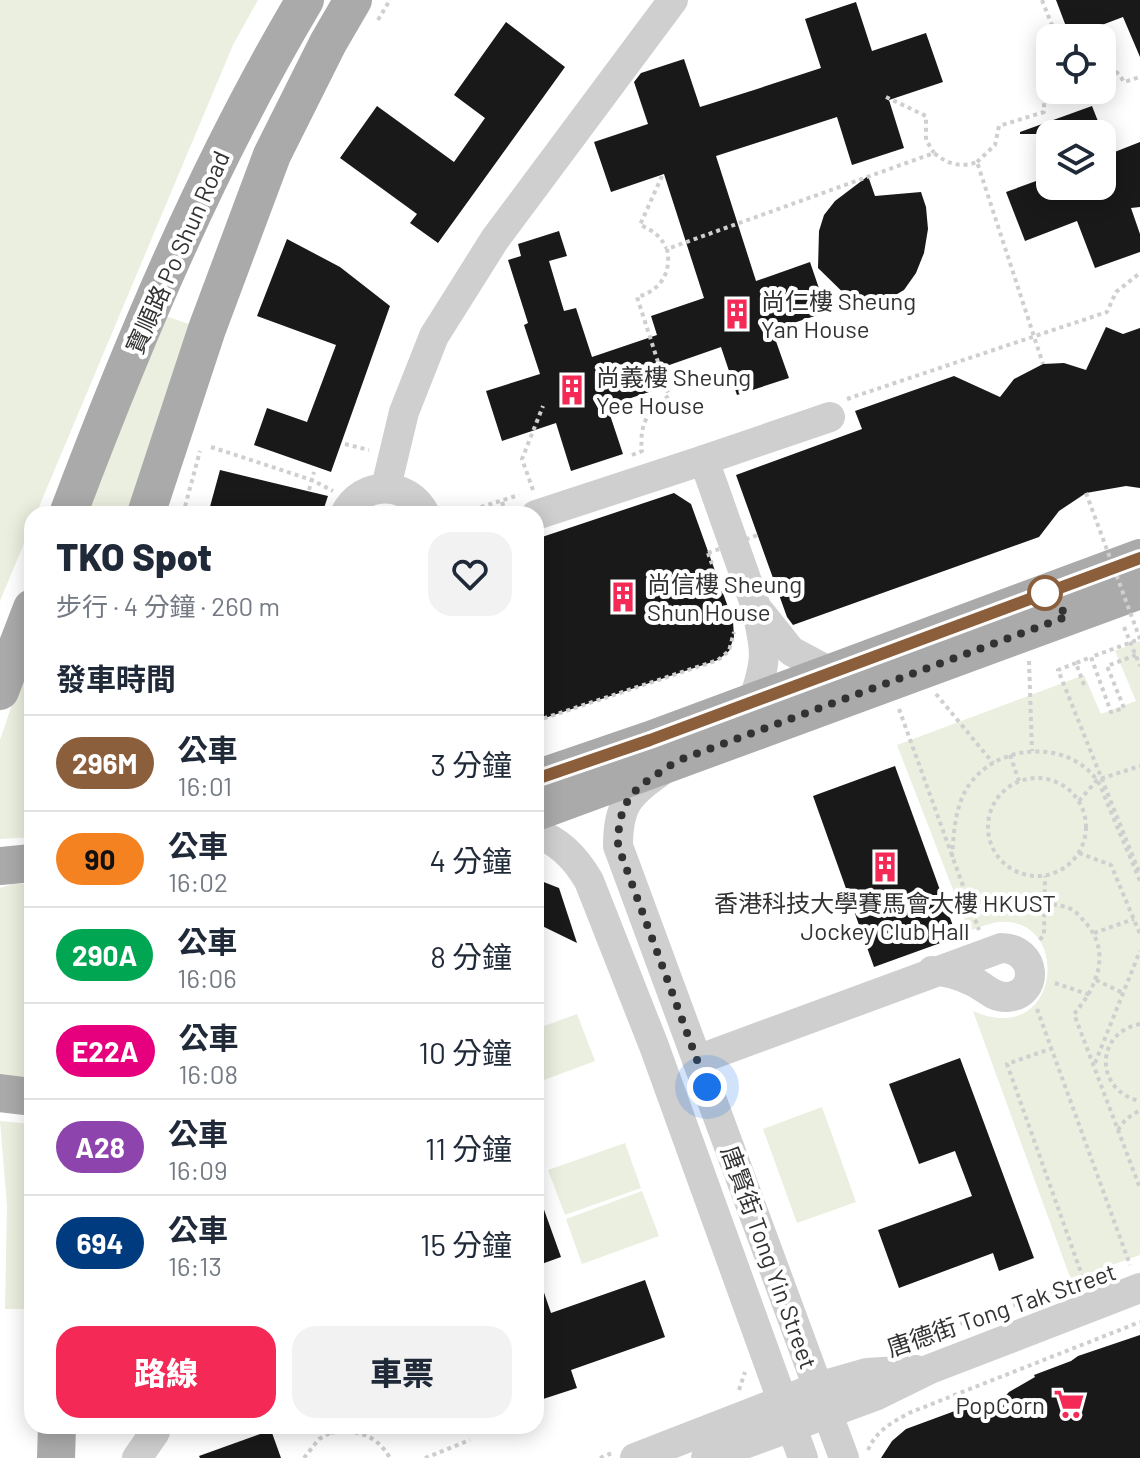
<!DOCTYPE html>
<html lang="zh-TW">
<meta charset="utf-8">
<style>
:root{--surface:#fff;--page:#f2f2f3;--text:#1f2937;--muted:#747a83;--line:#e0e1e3;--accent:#f42955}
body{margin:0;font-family:Barlow,"Noto Sans TC",sans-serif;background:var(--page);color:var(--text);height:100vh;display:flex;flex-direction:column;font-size:30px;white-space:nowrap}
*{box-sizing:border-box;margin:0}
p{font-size:26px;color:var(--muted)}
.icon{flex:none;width:44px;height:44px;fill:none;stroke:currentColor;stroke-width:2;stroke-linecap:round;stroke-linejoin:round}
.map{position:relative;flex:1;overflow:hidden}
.drawer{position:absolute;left:24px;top:506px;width:520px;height:928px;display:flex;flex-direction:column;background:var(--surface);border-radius:24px;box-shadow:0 4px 20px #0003}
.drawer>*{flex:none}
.badge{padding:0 16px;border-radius:26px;font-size:28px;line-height:52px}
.controls{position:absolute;left:1036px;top:24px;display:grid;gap:16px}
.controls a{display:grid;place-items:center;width:80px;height:80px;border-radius:16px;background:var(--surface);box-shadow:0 4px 20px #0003;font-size:40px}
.you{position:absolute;width:40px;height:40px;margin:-20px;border:6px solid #fff;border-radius:50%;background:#1a73e8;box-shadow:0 0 0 12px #1a73e833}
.map>.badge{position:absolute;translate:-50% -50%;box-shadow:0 0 0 4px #fff}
h2{padding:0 32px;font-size:30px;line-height:72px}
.round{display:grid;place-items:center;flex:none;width:84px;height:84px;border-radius:24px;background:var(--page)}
.head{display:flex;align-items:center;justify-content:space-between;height:136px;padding:0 32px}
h1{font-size:38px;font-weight:800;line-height:60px}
.primary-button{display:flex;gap:16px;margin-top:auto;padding:16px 32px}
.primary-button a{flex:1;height:92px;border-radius:24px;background:var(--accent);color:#fff;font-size:32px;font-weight:800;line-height:92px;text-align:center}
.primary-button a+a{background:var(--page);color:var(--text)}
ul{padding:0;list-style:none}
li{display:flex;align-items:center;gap:24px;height:96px;padding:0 32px;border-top:2px solid var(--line)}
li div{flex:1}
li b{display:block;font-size:30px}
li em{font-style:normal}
li .badge{min-width:88px;font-weight:700;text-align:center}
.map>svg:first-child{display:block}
.green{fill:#eaefdf}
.building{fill:#191919}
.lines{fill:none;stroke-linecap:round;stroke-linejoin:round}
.path{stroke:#cfcfcf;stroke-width:4;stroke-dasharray:4 4;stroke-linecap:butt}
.minor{stroke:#cfcfcf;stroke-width:30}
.major{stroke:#aaa;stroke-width:38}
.path-bridge{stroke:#cfcfcf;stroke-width:4;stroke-dasharray:4 4;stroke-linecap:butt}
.line-casing{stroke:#fff;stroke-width:18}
.line{stroke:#8b5e3c;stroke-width:12}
.walk{stroke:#323232;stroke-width:8;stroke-dasharray:0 14.4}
.stop-dot{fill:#fff;stroke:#8b5e3c;stroke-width:4}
.labels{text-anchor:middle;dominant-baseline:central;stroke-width:8;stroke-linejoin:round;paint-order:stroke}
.street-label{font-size:24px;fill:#323232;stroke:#fff}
.poi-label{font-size:24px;fill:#323232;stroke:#fff;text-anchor:start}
</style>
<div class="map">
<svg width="1140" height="1458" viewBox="0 0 1140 1458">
<rect width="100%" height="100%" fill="#fff"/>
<g class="green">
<polygon points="0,0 258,0 233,45 36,514 32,514 32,524 0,601"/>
<polygon points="159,314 192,325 160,410 130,514 80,514"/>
<path d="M1140,641V1255L1071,1280L973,1011C1061,1050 1073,916 999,922C989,923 978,928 969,931L897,745L1084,675L1101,714L1136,701L1115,651Z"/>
<polygon points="32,646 32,837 0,839 0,740"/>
<polygon points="13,884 32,884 32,1079 0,1075 0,888"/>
<polygon points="577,1014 595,1061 536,1083 536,1029"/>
<polygon points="822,1107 856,1202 797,1223 763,1129"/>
<polygon points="0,1121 32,1124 32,1309 5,1309 7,1206"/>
<polygon points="625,1143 641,1188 565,1215 548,1170"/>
<polygon points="642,1191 659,1236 582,1264 566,1219"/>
</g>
<g class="building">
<polygon points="1056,0 1140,0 1140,57 1123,17 1070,37"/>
<polygon points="856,2 872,51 926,33 943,82 889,100 904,148 852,165 837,117 716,156 756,281 810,262 827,312 772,330 789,378 737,395 721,347 655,370 661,388 607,406 623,454 571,471 556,423 502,441 486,391 540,374 524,325 528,323 508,260 521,256 518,244 559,231 567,256 549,261 564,311 576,308 592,357 657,335 651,316 704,298 664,174 611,192 594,142 648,124 634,82 641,73 684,59 700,107 754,90 821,68 805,19"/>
<polygon points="506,22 565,67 438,243 410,223 417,214 340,158 377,106 454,162 485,118 454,95"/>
<polygon points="1092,106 1103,134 1020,134 1020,132"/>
<polygon points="1140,142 1140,207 1131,208 1140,234 1140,252 1095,268 1077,221 1025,241 1006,192 1050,176 1050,186 1102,186 1102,157"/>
<polygon points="868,176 875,196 921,192 926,207 928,229 924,253 916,273 904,290 882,303 862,311 818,268 819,231 824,215 835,201"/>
<polygon points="287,239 340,267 390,306 331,472 254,445 267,408 307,422 336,345 257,316"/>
<polygon points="1106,327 1123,334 1140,328 1140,488 1126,486 1086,493 1059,511 1039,537 793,625 787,617 736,475 862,429 855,411 954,376 1000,397 1014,379 1043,364 1064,363 1086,370"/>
<polygon points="220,470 328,496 322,514 208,514"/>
<polygon points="674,493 691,504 733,621 734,637 729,651 718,660 536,721 536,539"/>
<polygon points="895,766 957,937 874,967 813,796"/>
<polygon points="536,879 559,888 577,943 536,923"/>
<polygon points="960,1058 1034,1258 999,1271 993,1253 899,1288 878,1230 972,1196 955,1151 919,1164 889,1084"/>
<polygon points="538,1193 561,1257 536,1266 536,1194"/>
<polygon points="539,1278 551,1313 645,1280 665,1337 571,1370 577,1388 540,1400 536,1388 536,1279"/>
<polygon points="1140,1335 1140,1458 881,1458 892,1441 906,1429 971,1405 996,1406 1009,1392 1035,1377 1034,1375 1071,1361 1078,1356"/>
<polygon points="271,1430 281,1458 200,1458 199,1456"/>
</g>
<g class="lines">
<g class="path">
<polyline points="1042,0 1057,38"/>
<polyline points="378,20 390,0"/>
<polyline points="1102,63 1119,74 1124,82 1140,77"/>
<polyline points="886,97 926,116 926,140 934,153"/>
<polyline points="977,162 995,145 999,126 1044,112 1044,91 1050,80"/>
<path d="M662,176L640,225C652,230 661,236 666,248"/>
<polyline points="847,399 1107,312 1116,292 1140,273"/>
<polyline points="345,444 369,450"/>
<polyline points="211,447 312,480 333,491"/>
<path d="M632,455L642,451C639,426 647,409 669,396L637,297C660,291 672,273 667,249L934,153C947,164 961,168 977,162L1043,364"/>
<polyline points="309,490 314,472"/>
<polyline points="533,490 522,459 543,406"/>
<polyline points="502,502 506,514"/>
<polyline points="450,510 462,513 519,495"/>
<polyline points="183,514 200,451"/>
<polyline points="708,553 712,564"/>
<polyline points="1124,627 1140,666"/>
<polyline points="1029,661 1032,751"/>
<polyline points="1084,685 1076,663 1091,657 1111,712 1124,708 1107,666 1136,655"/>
<polyline points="936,694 993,763"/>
<polyline points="899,709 979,930"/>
<polyline points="536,721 718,660 729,651 734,632"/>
<polyline points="1010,755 1019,781"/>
<circle cx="1037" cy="827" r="49"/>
<polyline points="1079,801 1097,780 1140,766"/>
<polyline points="1079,853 1111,865 1140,934"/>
<path d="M952,857C954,830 955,802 972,781C1001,744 1067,740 1096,779C1102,787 1105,799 1109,807C1119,832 1130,856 1140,881"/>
<path d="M1045,903C1053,905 1063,905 1071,909C1076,911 1081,918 1085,922C1112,952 1097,987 1074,1014L1140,1188"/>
<polyline points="1094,933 1134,919"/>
<polyline points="1040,940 1044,934 1045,876"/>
<polyline points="1096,980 1123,993"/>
<polyline points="1055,983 1090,995"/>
<polyline points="1037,1009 1130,1265"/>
<path d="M1140,1024C1094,1033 1095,1091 1140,1101"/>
<polyline points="1053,1048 1007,1064 1084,1281"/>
<polyline points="1095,1063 1140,951"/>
<polyline points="1118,1130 1126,1119 1140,1110"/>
<polyline points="900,1345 1058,1290"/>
<polyline points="739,1390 745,1372"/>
<path d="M328,1426L330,1433C356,1429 376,1434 390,1458"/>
<path d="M868,1450C876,1431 891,1423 909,1413L1140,1322"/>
<polyline points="304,1458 319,1439 330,1433"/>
<polyline points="425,1458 470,1440"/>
<polyline points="600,1458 612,1453"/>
</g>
<g class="minor">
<polyline points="386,487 404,412 434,336 495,239 673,0"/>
<path d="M345,514C362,480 408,480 425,514"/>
<polyline points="536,515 704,460"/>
<polyline points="760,612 791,651 832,673"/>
<path d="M753,701C768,659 766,650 756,607L704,460L830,417"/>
<path d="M659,773C627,795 618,807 618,846L844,1458"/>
<path d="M536,833C559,841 577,860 589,881L654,1046L803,1458"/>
<path d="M697,1060L1001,948C1037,948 1040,995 1007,997C993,998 985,987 974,982C960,975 947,971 932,971"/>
<polyline points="137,1458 155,1432 155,1426"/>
<polyline points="635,1458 818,1387 867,1373 916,1370"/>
<polyline points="706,1458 875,1396 930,1369 1140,1288"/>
</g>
<g class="major">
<path d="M68,514C135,337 208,163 305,0"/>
<polyline points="146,514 207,329 272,155 328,43 353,0"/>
<polyline points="0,691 32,608"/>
<polyline points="536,779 650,740 1140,558"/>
<polyline points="536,812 1140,590"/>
<polyline points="0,866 32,863"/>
<polyline points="0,1093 32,1097"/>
<polyline points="56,1458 57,1426"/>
</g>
<g class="path-bridge">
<polyline points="1086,493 1140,639 1091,657"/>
<polyline points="708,553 758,535"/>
<polyline points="1076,663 1058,670 1140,874"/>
</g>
</g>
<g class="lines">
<g class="line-casing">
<polyline id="line" points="536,779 650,740 1140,558"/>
</g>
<use href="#line" class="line"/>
<path class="walk" d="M707,1087L618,846C618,794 638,787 677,761L1068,616L1045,593"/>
</g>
<defs>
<g id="building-bare" transform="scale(2.4)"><path d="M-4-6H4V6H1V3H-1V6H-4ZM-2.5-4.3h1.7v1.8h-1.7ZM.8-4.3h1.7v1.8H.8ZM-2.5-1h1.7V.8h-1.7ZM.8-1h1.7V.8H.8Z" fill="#f42955" stroke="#fff" stroke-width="2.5" paint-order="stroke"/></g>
<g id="supermarket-bare" transform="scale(2.4)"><path d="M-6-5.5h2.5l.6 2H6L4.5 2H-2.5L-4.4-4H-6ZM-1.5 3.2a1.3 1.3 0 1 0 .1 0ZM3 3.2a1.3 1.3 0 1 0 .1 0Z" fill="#f42955" stroke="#fff" stroke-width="2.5" paint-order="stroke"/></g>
</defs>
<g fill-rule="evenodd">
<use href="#building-bare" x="737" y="314"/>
<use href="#building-bare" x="572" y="390"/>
<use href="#building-bare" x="623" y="597"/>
<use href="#building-bare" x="885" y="867"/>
<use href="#supermarket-bare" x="1069" y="1404"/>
</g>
<circle class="stop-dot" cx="1045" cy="593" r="16"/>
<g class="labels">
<g class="street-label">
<text transform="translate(177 252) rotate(-66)">寶順路 Po Shun Road</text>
<text transform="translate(770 1257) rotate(70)">唐賢街 Tong Yin Street</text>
<text transform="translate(1001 1309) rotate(-19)">唐德街 Tong Tak Street</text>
</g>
<g class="poi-label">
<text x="761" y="300">尚仁樓 Sheung<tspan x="761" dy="28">Yan House</tspan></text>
<text x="596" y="376">尚義樓 Sheung<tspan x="596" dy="28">Yee House</tspan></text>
<text x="647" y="583">尚信樓 Sheung<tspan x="647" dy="28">Shun House</tspan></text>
<text x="885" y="902" text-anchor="middle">香港科技大學賽馬會大樓 HKUST<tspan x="885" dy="28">Jockey Club Hall</tspan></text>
<text x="1045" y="1404" text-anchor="end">PopCorn</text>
</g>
</g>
</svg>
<div class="controls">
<a><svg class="icon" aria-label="locate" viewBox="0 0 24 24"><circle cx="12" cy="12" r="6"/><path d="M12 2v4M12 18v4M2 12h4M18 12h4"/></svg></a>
<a><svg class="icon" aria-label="layers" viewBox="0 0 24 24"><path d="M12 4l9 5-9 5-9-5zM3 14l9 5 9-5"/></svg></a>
</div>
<div class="you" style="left:707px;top:1087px"></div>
<section class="drawer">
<div class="head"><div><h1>TKO Spot</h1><p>步行 · 4 分鐘 · 260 m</p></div><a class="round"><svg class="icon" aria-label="heart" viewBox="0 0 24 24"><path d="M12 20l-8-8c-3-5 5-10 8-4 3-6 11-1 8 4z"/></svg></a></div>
<h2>發車時間</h2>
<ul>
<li><span class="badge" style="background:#8b5e3c;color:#fff">296M</span><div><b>公車</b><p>16:01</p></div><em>3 分鐘</em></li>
<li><span class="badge" style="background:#f58220;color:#111">90</span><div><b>公車</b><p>16:02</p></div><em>4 分鐘</em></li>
<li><span class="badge" style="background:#00a651;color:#fff">290A</span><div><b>公車</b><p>16:06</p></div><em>8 分鐘</em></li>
<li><span class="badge" style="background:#e6007e;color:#fff">E22A</span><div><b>公車</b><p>16:08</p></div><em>10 分鐘</em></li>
<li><span class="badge" style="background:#8e44ad;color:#fff">A28</span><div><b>公車</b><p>16:09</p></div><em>11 分鐘</em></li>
<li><span class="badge" style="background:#003b80;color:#fff">694</span><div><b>公車</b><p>16:13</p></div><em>15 分鐘</em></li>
</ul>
<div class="primary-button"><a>路線</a><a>車票</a></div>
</section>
</div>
